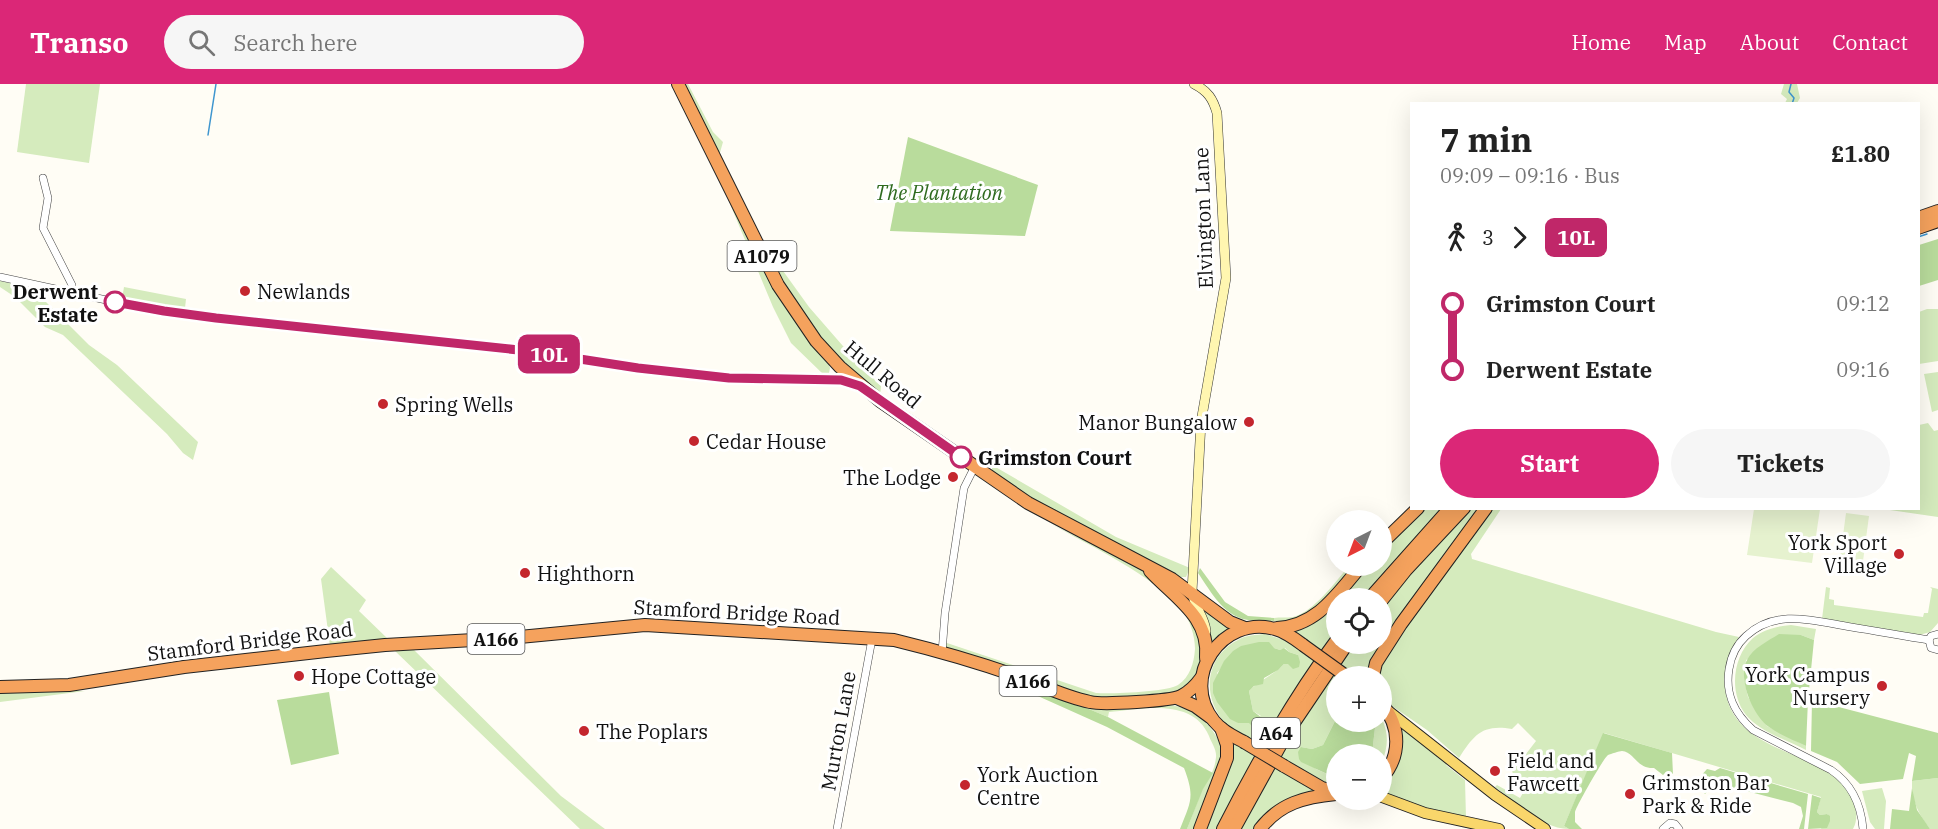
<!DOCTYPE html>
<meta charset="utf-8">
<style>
:root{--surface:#fff;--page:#f6f6f6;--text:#222;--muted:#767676;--accent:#db2777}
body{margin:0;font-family:"IBM Plex Serif",serif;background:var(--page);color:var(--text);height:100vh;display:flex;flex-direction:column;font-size:22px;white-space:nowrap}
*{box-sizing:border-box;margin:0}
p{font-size:20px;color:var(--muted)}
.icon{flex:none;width:33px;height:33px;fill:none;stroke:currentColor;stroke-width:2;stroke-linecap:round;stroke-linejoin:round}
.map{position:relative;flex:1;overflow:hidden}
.side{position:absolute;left:1410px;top:18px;width:510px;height:408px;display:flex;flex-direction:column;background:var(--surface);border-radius:0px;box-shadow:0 6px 24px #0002}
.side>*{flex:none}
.badge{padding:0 12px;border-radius:9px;font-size:21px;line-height:39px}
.needle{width:39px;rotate:222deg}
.buttons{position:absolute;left:1326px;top:426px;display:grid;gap:12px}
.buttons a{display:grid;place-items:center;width:66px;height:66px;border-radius:50%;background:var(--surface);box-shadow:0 6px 24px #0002;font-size:30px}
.map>.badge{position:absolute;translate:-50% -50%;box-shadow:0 0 0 3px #fff}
.legs{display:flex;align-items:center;gap:9px;height:66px;padding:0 30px;font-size:20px}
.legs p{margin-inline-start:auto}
.summary{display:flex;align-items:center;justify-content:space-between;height:102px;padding:0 30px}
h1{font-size:33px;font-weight:800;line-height:45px}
.cta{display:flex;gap:12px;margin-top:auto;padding:12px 30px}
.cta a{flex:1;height:69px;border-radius:36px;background:var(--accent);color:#fff;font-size:24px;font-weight:800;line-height:69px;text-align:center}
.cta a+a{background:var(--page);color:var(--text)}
ul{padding:0 30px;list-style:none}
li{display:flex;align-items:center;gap:21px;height:66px;font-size:22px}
li i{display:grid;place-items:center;width:9px;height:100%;margin:0 8px;background:currentColor}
li i::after{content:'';width:15px;height:15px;margin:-8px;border:4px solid;border-radius:50%;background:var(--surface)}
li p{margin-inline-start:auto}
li:first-child i{background:linear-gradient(#0000 50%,currentColor 0)}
li:last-child i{background:linear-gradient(currentColor 50%,#0000 0)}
header{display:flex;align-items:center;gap:36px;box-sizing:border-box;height:84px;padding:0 30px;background:var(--accent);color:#fff}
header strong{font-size:28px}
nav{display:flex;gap:33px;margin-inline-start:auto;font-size:21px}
.search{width:420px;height:54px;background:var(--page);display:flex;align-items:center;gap:15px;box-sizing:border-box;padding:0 21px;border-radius:33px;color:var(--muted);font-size:22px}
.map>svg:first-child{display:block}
.green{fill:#d5ebbd;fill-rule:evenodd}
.forest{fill:#b9dc9c}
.pitch{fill:#e6f2cf}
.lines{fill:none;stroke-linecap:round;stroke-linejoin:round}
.stream{stroke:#3f96cf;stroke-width:1.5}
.street-casing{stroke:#444;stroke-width:8}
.secondary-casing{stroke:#333;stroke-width:10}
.primary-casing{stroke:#222;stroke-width:12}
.highway-casing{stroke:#222;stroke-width:14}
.street{stroke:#fff;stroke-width:7}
.secondary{stroke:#fff6b0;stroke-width:9}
.primary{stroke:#f9d66b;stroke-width:10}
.highway{stroke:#f5a25d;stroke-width:12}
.highway-bridge-casing{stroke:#222;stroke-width:14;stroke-linecap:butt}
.highway-bridge{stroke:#f5a25d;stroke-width:12}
.line-1-casing{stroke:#fff;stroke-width:14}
.line-1{stroke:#c02769;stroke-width:9}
.poi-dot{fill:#c4262e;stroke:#fff;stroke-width:2}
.stop-1-dot{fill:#fff;stroke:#c02769;stroke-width:3}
.labels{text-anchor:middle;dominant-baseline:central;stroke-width:6;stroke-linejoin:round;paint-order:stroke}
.shield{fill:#fff;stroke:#585858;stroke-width:1.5}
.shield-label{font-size:18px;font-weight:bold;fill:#111}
.park-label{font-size:20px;font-style:italic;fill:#2f6b1f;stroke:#fff}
.street-label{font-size:20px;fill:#111;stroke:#fff}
.stop-label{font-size:20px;font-weight:bold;fill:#111;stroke:#fff;text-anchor:end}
.poi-label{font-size:20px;fill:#111;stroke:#fff;text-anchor:start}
</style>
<header>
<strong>Transo</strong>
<div class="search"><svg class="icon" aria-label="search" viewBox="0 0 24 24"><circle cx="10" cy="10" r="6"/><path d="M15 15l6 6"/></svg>Search here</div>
<nav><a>Home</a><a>Map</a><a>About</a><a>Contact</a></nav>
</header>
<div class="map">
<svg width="1938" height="745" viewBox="0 0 1938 745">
<rect width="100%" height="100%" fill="#fffdf5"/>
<g class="green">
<polygon points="26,0 100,0 89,79 17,68"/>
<polygon points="681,0 688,0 713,48 723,58 719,72 763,159 809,223 856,277 881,302 880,314 830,266 782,202"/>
<polygon points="1784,0 1797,0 1800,14 1797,19 1785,19 1787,15 1781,10"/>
<polygon points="730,120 778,210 828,278 830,284 829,289 823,290 791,259 773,223"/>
<polygon points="0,197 31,203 89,261 117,281 198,358 193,376 183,369 167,350 63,251 45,243 15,213 0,203"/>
<polygon points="124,203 186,215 185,224 122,215"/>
<polygon points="1927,225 1938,225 1938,277 1919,280 1919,228"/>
<polygon points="1938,288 1938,326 1932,328 1924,290"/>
<polygon points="1928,339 1934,347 1938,346 1938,433 1883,425 1918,424 1919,341"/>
<polygon points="992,381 1116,453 1190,484 1186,493 1178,493 1138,470 1052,429 992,389"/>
<polygon points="1422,425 1447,425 1364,514 1338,514 1366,482 1382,482 1382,464"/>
<polygon points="1471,425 1482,425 1371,578 1367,586 1367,592 1350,592 1337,579 1352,560 1382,560 1382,522 1429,466"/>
<path d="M1490,425H1501L1471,470L1472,475L1716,548L1739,553C1727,574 1720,594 1728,618C1747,676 1842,667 1855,723C1857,731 1857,737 1853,745H1821L1828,730L1820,731L1817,728L1821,713L1604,649L1564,742L1569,745C1542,745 1516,718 1495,703L1497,701L1520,714L1527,702L1512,688L1536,657L1518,639L1512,645C1482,640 1474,651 1459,674L1427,646L1392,622L1382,607V592H1376L1377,589L1401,544Z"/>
<path d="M1051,440L1130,479L1155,495L1196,536L1204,571L1196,595L1182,606L1172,609L1093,616L998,582L994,578L944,563V558L1096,609C1111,610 1167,608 1178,601C1190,593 1194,579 1195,565C1195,552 1190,536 1182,526C1156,493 1089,461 1051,440Z"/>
<path d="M1349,482H1356L1326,518L1291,538L1274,537V534C1280,533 1287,534 1293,533C1314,528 1336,497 1349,482Z"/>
<polygon points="331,483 366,516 359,527 388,555 330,562 321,495"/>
<polygon points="1826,503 1830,504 1829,515 1834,516 1834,521 1923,533 1924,529 1928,529 1932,505 1930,503 1938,505 1938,539 1930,548 1916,552 1822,535"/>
<polygon points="1336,516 1336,551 1323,569 1291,546"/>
<polygon points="1197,517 1234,544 1213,559 1207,539"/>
<path d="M1791,541L1816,545L1814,556L1801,551L1746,576L1744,595L1748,613L1767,642L1806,662V666C1787,656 1760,648 1746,631C1729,609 1732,573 1753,554C1764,545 1778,542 1791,541Z"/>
<path d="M1265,550L1287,557L1316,578L1263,662C1249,655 1234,649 1224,638C1201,611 1206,572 1238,556C1246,551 1256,551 1265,550ZM1274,564L1280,566L1285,564L1289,568L1298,571L1288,580H1284C1274,591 1259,596 1249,607L1253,627L1261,632L1249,639H1238L1217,589L1222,583Z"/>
<polygon points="412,564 561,712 605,745 580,745 395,567"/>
<polygon points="1330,589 1336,593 1336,635 1323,661 1312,665 1301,663 1316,685 1336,694 1336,701 1318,696 1278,671"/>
<polygon points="0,606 85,607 0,618"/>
<path d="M1072,618C1085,621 1099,626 1112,626C1126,626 1140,622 1154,621C1190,618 1212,636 1224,669L1197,745H1187C1192,732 1197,719 1202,706C1208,695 1215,687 1216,673C1217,666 1211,658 1209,652C1193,613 1141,625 1109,628L1108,633Z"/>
<path d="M1382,635C1389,650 1388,663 1382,678V670H1372L1375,644L1372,638H1382Z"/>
<polygon points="1398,639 1448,679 1446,681 1465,696 1466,734 1421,723 1382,708 1382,696"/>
<polygon points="1231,658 1257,673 1219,745 1203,745"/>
<polygon points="1272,681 1317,707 1256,745 1238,745"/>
<path d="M1938,694V745H1930C1919,731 1911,716 1912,697Z"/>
<polygon points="1882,704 1886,717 1884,745 1875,745 1870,738 1862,707"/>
</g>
<g class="forest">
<polygon points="908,53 1038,101 1025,152 890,147"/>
<polygon points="1938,155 1938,196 1919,202 1919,161"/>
<path d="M1200,484L1225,518L1248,532L1274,534V537C1264,536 1250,538 1240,534C1221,527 1209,505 1198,489Z"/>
<path d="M1779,550L1801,551L1814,556L1808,616L1806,662C1794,656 1780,651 1769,643C1753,632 1737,594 1747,576C1753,564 1768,557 1779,550Z"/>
<polygon points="1259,558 1269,558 1274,564 1280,566 1284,564 1289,568 1298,571 1300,578 1299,583 1293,585 1288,580 1284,580 1278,586 1264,594 1263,600 1254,602 1249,607 1253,627 1266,637 1261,642 1253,643 1249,639 1238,639 1230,635 1217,618 1213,609 1213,599 1224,577 1233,567 1241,562"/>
<path d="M1009,599L1029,600L1108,633L1213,689L1203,705L1187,745H1180C1191,717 1195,713 1184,684L1107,643Z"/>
<polygon points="329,608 339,670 291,681 277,616"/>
<polygon points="1812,616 1938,649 1938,694 1912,697 1916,672 1909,669 1903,695 1860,700 1837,678 1811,667"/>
<polygon points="1336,635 1336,638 1372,638 1375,644 1372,670 1336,670 1336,694 1301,678 1299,675 1298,668 1301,663 1312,665 1323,661"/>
<path d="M1603,649L1672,669L1673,690L1666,688L1663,691L1654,684C1636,685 1635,668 1622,667C1619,667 1611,670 1608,671C1603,675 1577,721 1575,728C1575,732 1575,735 1575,738L1582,745H1569L1564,742Z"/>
<polygon points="1720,684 1808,710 1804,745 1799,745 1803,732 1801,723 1793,719 1723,701 1713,701 1705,710 1703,707 1700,693 1707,685 1715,687"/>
<polygon points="1912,704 1917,726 1930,745 1890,745 1892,725 1909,727"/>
<polygon points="1812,711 1821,714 1817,728 1820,731 1827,730 1830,732 1830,737 1827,744 1808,745"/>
</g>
<g class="pitch">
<polygon points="1754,425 1820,425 1812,479 1747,471"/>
<polygon points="1846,429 1869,432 1863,477 1840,474"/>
</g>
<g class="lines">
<g class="stream">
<polyline points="1791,0 1789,8 1794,14 1792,20"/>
<polyline points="208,51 216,0"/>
<polyline points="1918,153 1927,150"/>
</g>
<g class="street-casing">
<g id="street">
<polyline points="43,94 48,114 43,144 72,201 72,208"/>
<polyline points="0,193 120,219 216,234 529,267 620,282 699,291 756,295 841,296 856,300"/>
<polyline points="1929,556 1931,564 1938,566"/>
<polyline points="1929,556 1931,552 1938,550"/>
<polyline points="942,569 945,529 964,404 975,382"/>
<polyline points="837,745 872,555"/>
<polyline points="1663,745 1670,739 1675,740 1679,745"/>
<path d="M1863,745C1861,720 1852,700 1831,686L1753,646C1734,629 1725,610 1729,585C1731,572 1736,561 1746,552C1776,524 1814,537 1851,543C1877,547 1903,552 1929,556"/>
</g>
</g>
<g class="secondary-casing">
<path id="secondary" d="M1194,0C1208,7 1213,15 1217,29L1226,194L1201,338L1192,508C1194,523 1205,533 1206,547"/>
</g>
<g class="primary-casing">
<g id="primary">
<polyline points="1387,626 1495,711 1545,745"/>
<polyline points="1382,713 1425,729 1499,745"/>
</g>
</g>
<g class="highway-casing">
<g id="highway">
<polyline points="678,0 778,201 816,257 840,283 880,317 1028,419 1172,495 1230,538 1245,544"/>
<polyline points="1918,134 1938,127"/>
<polyline points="1918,144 1938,137"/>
<polyline points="1382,459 1418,424"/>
<path d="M1150,487C1175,514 1210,533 1206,574"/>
<polyline points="1370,514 1450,424"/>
<polyline points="1382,516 1406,486 1464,424"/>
<path d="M1277,544C1317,542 1337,510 1361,482"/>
<polyline points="1373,592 1376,579 1401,540 1486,424"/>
<path d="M0,603L69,601L184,583L326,567L385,561L509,554L645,541L894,556C935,566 977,578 1017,592C1041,601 1065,613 1090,618C1103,621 1171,617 1181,612C1189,608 1196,601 1201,594"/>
<polyline points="1177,614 1195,622 1210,633"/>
<path d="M1382,620C1401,643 1401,672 1382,694"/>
<path d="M1244,658C1233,652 1222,647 1214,637C1179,594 1222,530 1275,545C1286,548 1295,555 1303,561"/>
<polyline points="1284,682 1322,704 1335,708"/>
<polyline points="1200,745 1227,674 1227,661 1221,644"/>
<path d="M1223,745C1256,680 1292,616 1336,557"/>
<polyline points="1234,745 1287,649 1347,560"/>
<path d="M1260,745C1280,719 1305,713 1336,710"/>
</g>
</g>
<use href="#street" class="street"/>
<use href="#secondary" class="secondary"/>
<use href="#primary" class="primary"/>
<use href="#highway" class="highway"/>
<g class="highway-bridge-casing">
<g id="highway-bridge">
<polyline points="1303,561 1346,592"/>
<polyline points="1244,658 1284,682"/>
</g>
</g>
<use href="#highway-bridge" class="highway-bridge"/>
</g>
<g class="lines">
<g class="line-1-casing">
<polyline id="line-1" points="115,218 164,227 216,234 528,267 638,284 729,294 841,296 860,302 961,373"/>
</g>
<use href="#line-1" class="line-1"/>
</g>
<g class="poi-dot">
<circle cx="245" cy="207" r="6"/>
<circle cx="383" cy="320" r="6"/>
<circle cx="1249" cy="338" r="6"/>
<circle cx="694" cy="357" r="6"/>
<circle cx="953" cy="393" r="6"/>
<circle cx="1899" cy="470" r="6"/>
<circle cx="525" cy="489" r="6"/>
<circle cx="299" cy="592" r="6"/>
<circle cx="1882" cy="602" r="6"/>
<circle cx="584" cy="647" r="6"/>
<circle cx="1495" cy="687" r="6"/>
<circle cx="965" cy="701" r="6"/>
<circle cx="1630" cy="710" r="6"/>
</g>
<g class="stop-1-dot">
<circle cx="115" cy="218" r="10"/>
<circle cx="961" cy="373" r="10"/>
</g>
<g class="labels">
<g class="shield">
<rect x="727.5" y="157" width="69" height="30" rx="4.5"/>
<rect x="467.5" y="540" width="57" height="30" rx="4.5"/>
<rect x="999.5" y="582" width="57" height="30" rx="4.5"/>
<rect x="1252" y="634" width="48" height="30" rx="4.5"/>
</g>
<g class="shield-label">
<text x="762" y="172">A1079</text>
<text x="496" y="555">A166</text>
<text x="1028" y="597">A166</text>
<text x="1276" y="649">A64</text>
</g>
<g class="park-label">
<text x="939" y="108">The Plantation</text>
</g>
<g class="street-label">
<text transform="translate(1203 134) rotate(-92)">Elvington Lane</text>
<text transform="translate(883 290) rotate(40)">Hull Road</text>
<text transform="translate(737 528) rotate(3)">Stamford Bridge Road</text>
<text transform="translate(250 557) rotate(-7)">Stamford Bridge Road</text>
<text transform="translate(838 647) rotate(-80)">Murton Lane</text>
</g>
<g class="stop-label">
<text x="98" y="207">Derwent<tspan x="98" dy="23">Estate</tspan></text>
<text x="978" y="373" text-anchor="start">Grimston Court</text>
</g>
<g class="poi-label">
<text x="257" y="207">Newlands</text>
<text x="395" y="320">Spring Wells</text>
<text x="1237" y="338" text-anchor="end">Manor Bungalow</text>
<text x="706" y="357">Cedar House</text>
<text x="941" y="393" text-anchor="end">The Lodge</text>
<text x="1887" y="458" text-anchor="end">York Sport<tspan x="1887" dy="23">Village</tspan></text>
<text x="537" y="489">Highthorn</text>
<text x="1870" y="590" text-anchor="end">York Campus<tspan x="1870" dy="23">Nursery</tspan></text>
<text x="311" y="592">Hope Cottage</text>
<text x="596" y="647">The Poplars</text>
<text x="1507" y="676">Field and<tspan x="1507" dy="23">Fawcett</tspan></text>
<text x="977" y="690">York Auction<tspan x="977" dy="23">Centre</tspan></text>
<text x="1642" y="698">Grimston Bar<tspan x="1642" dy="23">Park &amp; Ride</tspan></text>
</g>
</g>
</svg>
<div class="buttons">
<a><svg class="needle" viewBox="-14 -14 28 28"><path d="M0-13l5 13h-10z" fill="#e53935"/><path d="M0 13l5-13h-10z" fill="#767676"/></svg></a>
<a><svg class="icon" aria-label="locate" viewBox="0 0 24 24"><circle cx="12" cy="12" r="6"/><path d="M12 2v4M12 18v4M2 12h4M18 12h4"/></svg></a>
<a>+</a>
<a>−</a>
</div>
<b class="badge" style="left:549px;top:270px;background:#c02769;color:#fff">10L</b>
<section class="side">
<div class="summary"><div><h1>7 min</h1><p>09:09 – 09:16 · Bus</p></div><b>£1.80</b></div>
<div class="legs"><svg class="icon" aria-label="walk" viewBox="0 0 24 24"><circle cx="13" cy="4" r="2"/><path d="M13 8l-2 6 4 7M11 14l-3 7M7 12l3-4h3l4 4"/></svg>3<svg class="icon" aria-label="forward" viewBox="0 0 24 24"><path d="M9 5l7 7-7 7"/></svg><b class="badge" style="background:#c02769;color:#fff">10L</b></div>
<ul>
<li><i style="color:#c02769"></i><b>Grimston Court</b><p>09:12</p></li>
<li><i style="color:#c02769"></i><b>Derwent Estate</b><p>09:16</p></li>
</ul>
<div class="cta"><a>Start</a><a>Tickets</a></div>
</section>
</div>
